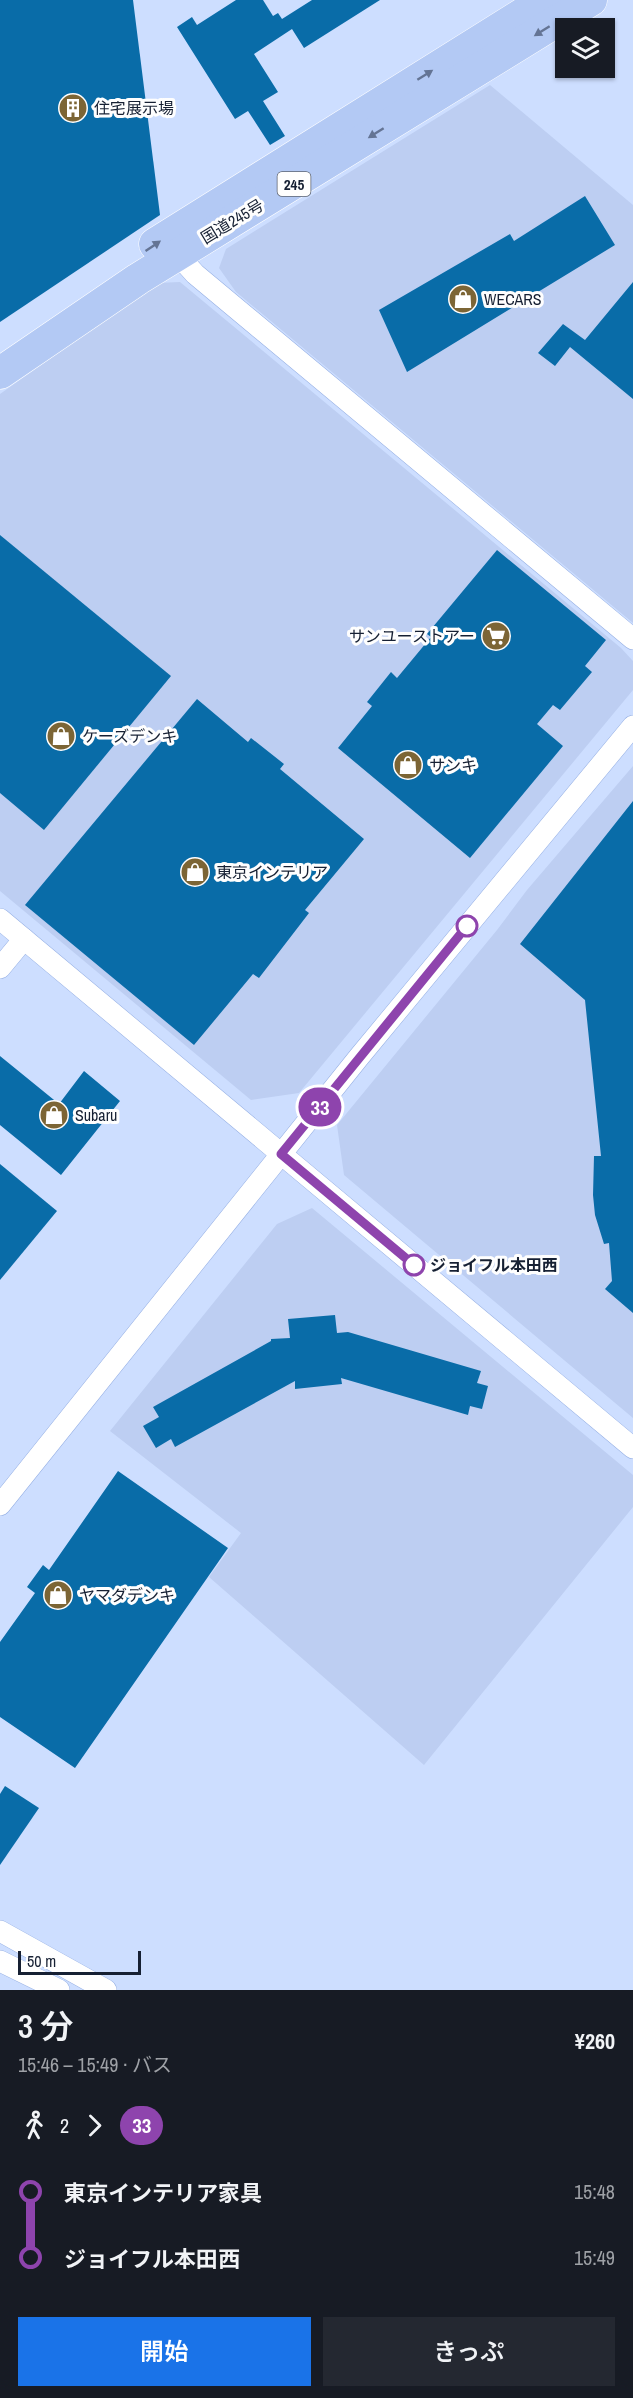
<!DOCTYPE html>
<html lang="ja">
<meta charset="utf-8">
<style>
:root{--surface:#171b24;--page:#242831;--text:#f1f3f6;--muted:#9ea1a6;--accent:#1a73e8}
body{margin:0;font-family:"Archivo Narrow","Noto Sans JP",sans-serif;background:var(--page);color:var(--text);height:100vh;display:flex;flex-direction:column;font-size:22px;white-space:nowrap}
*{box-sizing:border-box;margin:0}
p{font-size:20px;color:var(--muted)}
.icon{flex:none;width:33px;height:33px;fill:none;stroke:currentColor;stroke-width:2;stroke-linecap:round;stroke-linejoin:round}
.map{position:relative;height:1990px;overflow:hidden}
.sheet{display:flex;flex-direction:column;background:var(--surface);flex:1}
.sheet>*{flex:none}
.badge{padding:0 12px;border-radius:20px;font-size:21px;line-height:39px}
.controls{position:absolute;left:555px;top:18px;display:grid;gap:12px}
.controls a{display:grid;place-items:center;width:60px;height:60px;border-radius:0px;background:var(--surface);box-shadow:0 2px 4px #0004;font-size:30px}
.scale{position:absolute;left:18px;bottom:15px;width:123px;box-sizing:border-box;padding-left:6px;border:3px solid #162033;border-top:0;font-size:16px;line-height:21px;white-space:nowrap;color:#162033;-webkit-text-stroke:4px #fefefe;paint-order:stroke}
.map>.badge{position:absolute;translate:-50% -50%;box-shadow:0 0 0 3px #fff}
.legs{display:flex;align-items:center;gap:9px;height:66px;padding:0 18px;font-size:20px}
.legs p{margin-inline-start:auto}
.summary{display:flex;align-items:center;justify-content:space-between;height:102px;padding:0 18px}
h1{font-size:33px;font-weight:600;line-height:45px}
.action{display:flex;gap:12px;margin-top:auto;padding:12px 18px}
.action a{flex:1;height:69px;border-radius:0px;background:var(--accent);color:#fff;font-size:24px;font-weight:600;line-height:69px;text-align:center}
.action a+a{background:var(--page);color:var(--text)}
ul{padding:0 18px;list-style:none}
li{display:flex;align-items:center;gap:21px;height:66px;font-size:22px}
li i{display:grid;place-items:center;width:9px;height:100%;margin:0 8px;background:currentColor}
li i::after{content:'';width:15px;height:15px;margin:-8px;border:4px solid;border-radius:50%;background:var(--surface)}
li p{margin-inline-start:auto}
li:first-child i{background:linear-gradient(#0000 50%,currentColor 0)}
li:last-child i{background:linear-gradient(currentColor 50%,#0000 0)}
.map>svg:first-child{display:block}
.built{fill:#bdcef2}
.building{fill:#096ca8}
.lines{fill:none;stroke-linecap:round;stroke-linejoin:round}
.minor-casing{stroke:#96b0e4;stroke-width:22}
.highway-casing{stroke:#fff;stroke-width:33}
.minor{stroke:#fff;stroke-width:21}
.highway{stroke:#b3c9f4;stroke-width:32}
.oneway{fill:#647494}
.line-1-casing{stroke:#fff;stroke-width:14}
.line-1{stroke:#8e44ad;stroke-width:9}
.stop-1-dot{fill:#fff;stroke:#8e44ad;stroke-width:3}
.labels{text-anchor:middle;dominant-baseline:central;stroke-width:6;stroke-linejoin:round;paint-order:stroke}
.shield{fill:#fefefe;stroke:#5c6370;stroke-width:1.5}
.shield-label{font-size:15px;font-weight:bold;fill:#162033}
.poi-label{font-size:16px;fill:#162033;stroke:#fefefe;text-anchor:start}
.street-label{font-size:16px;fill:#162033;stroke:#fefefe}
.stop-label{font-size:16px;font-weight:bold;fill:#162033;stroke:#fefefe;text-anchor:start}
</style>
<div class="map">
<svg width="633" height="1990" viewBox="0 0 633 1990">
<rect width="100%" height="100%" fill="#cddeff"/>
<g class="built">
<polygon points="490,85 633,205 633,623 236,292 219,268 226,249"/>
<polygon points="180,282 621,648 633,661 633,690 299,1093 251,1100 0,891 0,394 157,283"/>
<polygon points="633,766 633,1418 344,1175 337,1125 497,930 527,890"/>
<polygon points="312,1208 633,1475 633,1507 424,1765 209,1577 241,1533 110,1431 277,1224"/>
</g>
<g class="building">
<polygon points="0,0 133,0 160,215 0,322"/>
<polygon points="236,0 263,0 273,16 278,13 282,19 312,0 380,0 304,48 292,29 254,54 278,92 263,101 285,136 270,145 248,111 235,119 177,27 192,17 197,25"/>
<polygon points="585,196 615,245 407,372 379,310 510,234 514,241"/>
<polygon points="633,282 633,399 570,347 555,366 538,353 563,324 585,340"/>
<polygon points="0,535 171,676 44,830 0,793"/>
<polygon points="497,550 606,640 585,666 592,672 560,710 553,705 537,724 563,746 470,858 338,748 372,706 367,702 391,672 397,678 431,637 427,634"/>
<polygon points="197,699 248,742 251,738 284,764 280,769 364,839 305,910 309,913 259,978 253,974 194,1045 25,905"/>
<polygon points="633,801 633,1313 605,1289 612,1281 609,1243 604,1244 595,1215 593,1195 594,1156 601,1156 585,1000 520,944"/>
<polygon points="0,1056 59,1104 84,1071 120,1101 61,1175 0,1125"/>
<polygon points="0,1164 57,1211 0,1280"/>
<polygon points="335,1315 337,1333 348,1332 481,1371 477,1383 488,1386 482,1409 470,1406 468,1415 341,1378 342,1384 295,1389 295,1381 175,1447 171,1439 156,1448 143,1426 159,1417 153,1407 271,1341 271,1339 290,1338 288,1319"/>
<polygon points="118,1471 228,1548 75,1768 0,1717 0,1642 35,1593 27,1587 43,1565 49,1570"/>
<polygon points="5,1786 39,1808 0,1865 0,1794"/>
</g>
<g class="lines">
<g class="minor-casing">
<g id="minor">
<polyline points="178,255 195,274 633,639"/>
<polyline points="0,919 633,1448"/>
<polyline points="0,968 24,939"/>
<polyline points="0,1505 359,1057 633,726"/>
<polyline points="0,1931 106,1990"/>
<polyline points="0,1961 59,1990"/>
</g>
</g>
<g class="highway-casing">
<g id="highway">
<polyline points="155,244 545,0"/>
<polyline points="0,373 138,279 591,0"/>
</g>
</g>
<use href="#minor" class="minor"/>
<use href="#highway" class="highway"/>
</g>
<defs><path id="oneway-solid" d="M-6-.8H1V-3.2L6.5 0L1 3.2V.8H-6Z" transform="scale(1.5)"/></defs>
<g class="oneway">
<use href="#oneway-solid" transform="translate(542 31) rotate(148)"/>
<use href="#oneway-solid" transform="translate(425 75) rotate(-32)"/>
<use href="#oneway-solid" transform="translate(376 133) rotate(148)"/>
<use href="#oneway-solid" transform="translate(153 246) rotate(-34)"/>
</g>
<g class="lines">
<g class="line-1-casing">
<polyline id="line-1" points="414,1265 281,1154 467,926"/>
</g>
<use href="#line-1" class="line-1"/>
</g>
<defs>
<g id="building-disc" transform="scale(1.5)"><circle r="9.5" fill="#7c6535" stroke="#fefefe"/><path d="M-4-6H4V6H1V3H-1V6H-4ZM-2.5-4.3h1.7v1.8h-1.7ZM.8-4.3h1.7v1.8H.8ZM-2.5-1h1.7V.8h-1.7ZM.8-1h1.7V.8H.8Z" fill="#fff"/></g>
<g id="shop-disc" transform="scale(1.5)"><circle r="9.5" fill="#7c6535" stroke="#fefefe"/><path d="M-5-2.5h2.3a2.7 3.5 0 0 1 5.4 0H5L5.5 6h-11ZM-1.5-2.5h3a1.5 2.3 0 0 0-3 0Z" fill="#fff"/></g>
<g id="supermarket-disc" transform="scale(1.5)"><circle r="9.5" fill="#7c6535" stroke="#fefefe"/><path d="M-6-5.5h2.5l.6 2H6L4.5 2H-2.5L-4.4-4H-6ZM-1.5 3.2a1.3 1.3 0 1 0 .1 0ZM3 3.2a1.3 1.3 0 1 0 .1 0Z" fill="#fff"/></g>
</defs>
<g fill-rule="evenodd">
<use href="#building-disc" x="73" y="108"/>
<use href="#shop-disc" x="463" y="299"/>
<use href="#supermarket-disc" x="496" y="636"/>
<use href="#shop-disc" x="61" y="736"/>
<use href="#shop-disc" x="408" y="765"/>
<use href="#shop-disc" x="195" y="872"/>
<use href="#shop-disc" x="54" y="1115"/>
<use href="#shop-disc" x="58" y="1595"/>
</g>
<g class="stop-1-dot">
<circle cx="467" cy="926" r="10"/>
<circle cx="414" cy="1265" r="10"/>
</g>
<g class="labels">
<rect class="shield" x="277.5" y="172" width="33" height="24" rx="4.5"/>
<g class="shield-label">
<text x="294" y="184">245</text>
</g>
<g class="poi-label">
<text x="94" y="108">住宅展示場</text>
<text x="484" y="299">WECARS</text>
<text x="475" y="636" text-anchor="end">サンユーストアー</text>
<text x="82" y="736">ケーズデンキ</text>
<text x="429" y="765">サンキ</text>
<text x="216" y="872">東京インテリア</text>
<text x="75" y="1115">Subaru</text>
<text x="79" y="1595">ヤマダデンキ</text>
</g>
<g class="street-label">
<text transform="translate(232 221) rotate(-31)">国道245号</text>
</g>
<g class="stop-label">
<text x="430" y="1265">ジョイフル本田西</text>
</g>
</g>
</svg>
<div class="controls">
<a><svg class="icon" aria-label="layers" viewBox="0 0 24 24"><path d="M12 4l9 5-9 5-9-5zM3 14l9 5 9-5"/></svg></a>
</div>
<div class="scale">50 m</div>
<b class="badge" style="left:320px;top:1107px;background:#8e44ad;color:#fff">33</b>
</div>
<section class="sheet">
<div class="summary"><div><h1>3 分</h1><p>15:46 – 15:49 · バス</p></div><b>¥260</b></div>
<div class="legs"><svg class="icon" aria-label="walk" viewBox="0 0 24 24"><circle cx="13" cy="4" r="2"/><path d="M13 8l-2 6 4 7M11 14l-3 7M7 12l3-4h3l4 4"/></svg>2<svg class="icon" aria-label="forward" viewBox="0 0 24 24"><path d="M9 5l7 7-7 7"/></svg><b class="badge" style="background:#8e44ad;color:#fff">33</b></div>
<ul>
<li><i style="color:#8e44ad"></i><b>東京インテリア家具</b><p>15:48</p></li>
<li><i style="color:#8e44ad"></i><b>ジョイフル本田西</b><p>15:49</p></li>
</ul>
<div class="action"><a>開始</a><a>きっぷ</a></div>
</section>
